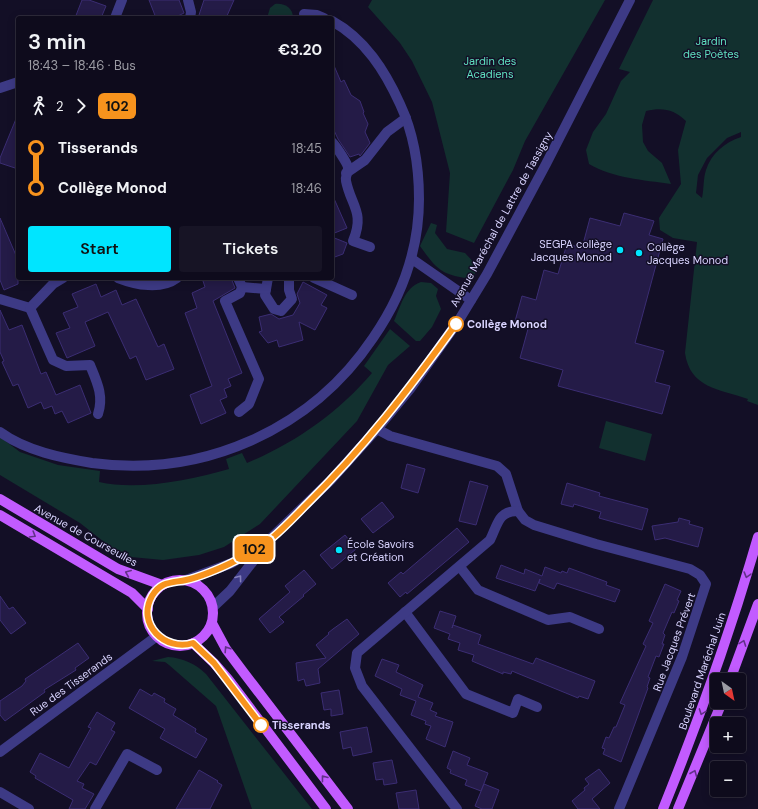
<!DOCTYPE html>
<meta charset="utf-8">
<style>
:root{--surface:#0e0b1c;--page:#171425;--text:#f1f3f6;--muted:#9b9ba3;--line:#2e2b3b;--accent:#00e5ff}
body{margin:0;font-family:"DM Sans",sans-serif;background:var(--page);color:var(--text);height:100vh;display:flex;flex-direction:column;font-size:15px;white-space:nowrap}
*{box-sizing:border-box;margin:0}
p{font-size:13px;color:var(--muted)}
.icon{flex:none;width:22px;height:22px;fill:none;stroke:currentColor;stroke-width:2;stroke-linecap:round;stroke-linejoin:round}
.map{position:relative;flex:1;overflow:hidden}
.drawer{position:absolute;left:16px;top:16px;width:318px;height:264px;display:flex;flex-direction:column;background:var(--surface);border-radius:4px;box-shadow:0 2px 10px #0003,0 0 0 1px var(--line)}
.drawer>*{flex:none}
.badge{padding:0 8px;border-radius:6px;font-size:14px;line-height:26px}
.needle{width:26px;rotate:147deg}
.buttons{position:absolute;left:710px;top:673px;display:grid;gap:8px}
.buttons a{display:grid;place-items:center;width:36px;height:36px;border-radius:4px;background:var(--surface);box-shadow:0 2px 10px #0003,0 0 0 1px var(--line);font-size:20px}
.map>.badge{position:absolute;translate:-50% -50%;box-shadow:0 0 0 2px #fff}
.legs{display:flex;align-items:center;gap:6px;height:44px;padding:0 12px;font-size:13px}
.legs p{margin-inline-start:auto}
.head{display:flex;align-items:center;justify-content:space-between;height:68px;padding:0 12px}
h1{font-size:22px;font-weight:600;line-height:30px}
.cta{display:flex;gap:8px;margin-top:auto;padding:8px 12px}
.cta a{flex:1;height:46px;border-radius:4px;background:var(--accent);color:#111;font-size:16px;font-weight:600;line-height:46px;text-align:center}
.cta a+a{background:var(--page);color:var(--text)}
ul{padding:0 12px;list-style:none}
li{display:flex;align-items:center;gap:14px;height:40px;font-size:15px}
li i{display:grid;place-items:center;width:6px;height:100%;margin:0 5px;background:currentColor}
li i::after{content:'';width:10px;height:10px;margin:-5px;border:3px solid;border-radius:50%;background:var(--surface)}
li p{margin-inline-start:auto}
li:first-child i{background:linear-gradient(#0000 50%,currentColor 0)}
li:last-child i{background:linear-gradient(currentColor 50%,#0000 0)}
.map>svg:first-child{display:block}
.green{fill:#12302f;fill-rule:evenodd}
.building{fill:#241b47;stroke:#3b2d73}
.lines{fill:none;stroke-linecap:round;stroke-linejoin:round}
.minor{stroke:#3d3a85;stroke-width:10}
.major{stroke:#c25bff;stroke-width:10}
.oneway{stroke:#623188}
.oneway2{stroke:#837fbc}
.line-1-casing{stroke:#fff;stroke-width:9}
.line-1{stroke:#f7931d;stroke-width:6}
.poi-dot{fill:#00e5ff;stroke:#130f26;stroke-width:1.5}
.stop-1-dot{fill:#fff;stroke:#f7931d;stroke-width:2}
.labels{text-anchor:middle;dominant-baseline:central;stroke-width:3;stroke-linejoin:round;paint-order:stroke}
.park-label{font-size:11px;fill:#5fe0c0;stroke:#130f26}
.street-label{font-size:11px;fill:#d9d4ff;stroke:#130f26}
.poi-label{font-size:11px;fill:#d9d4ff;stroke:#130f26;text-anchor:start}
.stop-label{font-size:11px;font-weight:bold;fill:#d9d4ff;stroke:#130f26;text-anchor:start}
</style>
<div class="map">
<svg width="758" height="809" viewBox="0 0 758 809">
<rect width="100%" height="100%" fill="#130f26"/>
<g class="green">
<polygon points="372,0 605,0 525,141 513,170 474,243 446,232 450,173 432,102 412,61 400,43 368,7"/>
<path d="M653,0H758V405L747,401L748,399C719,389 690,388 685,353L697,242L673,238L660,230L659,218L681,184L678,150L686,121C674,109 662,107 646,111L642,125L643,142L648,151L662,163L671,184C643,180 613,178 589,164L586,150L593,132L606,114L621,81L630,72L619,69ZM741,132V137C725,142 711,154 706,170C703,179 704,190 702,198L696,193L698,175L707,158L727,138Z"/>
<path d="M275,4C285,3 293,8 293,18H267L270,8Z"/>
<path d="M431,223L437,225L435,233L447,249L465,253L479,268L471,279C442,275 437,270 420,246Z"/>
<path d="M421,282L431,283L438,289L436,296L441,309L432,327L420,341H416L394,321C401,306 404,288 421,282Z"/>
<path d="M390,329L410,346L388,365L357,421L260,524L224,547L199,555L163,560L131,557L113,549L80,523L0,475V437L20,452L58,465L100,471L99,482C137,491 191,480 229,469L226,459L242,453L247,463C295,443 338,413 372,373L364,366Z"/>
<polygon points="606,421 652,434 645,461 599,448"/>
<path d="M168,657C183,658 196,664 206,674L312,809H252L216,706L169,665L165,662L152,661Z"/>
</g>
<g class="building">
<polygon points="82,0 89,0 106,6 101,18 75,18"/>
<polygon points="149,0 179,0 184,13 174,18 156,18"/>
<polygon points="204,0 234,0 226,18 207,18 199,15"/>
<polygon points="332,61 341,82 344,80 351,95 360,101 364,112 363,113 368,124 365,132 370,143 360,156 359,154 350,157 338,139 332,126"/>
<polygon points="18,114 18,169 0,163 0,158"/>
<polygon points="332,194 347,228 332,234"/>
<polygon points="624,213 654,221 649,235 663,239 635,343 664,351 655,382 670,386 662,414 558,386 563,370 520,358 528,329 514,325 522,296 536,300 544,270 558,274 567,244 582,248 590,218 620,226"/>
<polygon points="0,218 18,260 18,284 4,290 0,280"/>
<polygon points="332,237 347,243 343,254 332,258"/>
<polygon points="202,278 231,278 235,288 213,301 242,373 228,379 231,386 224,389 227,397 220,400 226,413 201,424 190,395 212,386 185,313 197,308 192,293 205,287"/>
<polygon points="303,282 327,295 321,305 327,308 315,330 299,322 303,340 279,347 277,340 268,343 259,332 262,331 259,317 271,314 279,319 293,315 300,303 297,294"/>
<polygon points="96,284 101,297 116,290 122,305 136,299 158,347 164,344 174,369 146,380 136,356 130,359 108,312 85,322 95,346 67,358 56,333 70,328 63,313 78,307 72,294"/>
<polygon points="0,310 9,330 22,325 41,374 46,372 56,395 80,385 91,413 68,423 62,411 55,414 52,406 44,409 41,402 28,408 18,384 13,386 2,362 4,361 0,352"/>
<polygon points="407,464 425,469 418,493 401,488"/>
<polygon points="470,481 488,486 476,525 459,521"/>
<polygon points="567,483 600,493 599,496 648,509 642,530 599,518 601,512 574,504 573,507 561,504"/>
<polygon points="382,502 394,517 373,533 361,519"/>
<polygon points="679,518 690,521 689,524 703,528 698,547 665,538 655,540 652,526 678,522"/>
<polygon points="457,528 469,542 407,594 406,592 400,597 388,583 401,572 403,574"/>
<polygon points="345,535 356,549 332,569 320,555"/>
<polygon points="501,565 524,574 525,569 542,576 545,567 561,573 562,571 567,573 569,568 607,582 606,585 620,590 615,602 557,583 554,589 539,583 540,579 535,591 496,578"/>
<polygon points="304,570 316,584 303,595 304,596 279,617 284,622 270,633 259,619 290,592 285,586"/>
<polygon points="665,584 681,591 677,600 679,601 674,613 672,612 663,633 665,635 662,644 664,644 659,657 656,656 648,677 650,678 647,687 648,688 621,762 603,754 605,749 602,748 606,737 609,738 614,727 616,727 625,705 620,703 646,646 643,644 653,623 649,621"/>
<polygon points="0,596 9,609 13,607 26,623 11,634 0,620"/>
<polygon points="440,611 456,616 452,628 453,625 481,635 478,644 533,664 536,658 595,681 588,699 579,696 578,698 512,671 511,674 503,672 503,674 472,661 474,655 458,650 460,643 448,639 450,634 434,628"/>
<polygon points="347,619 359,634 318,669 320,683 306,686 304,679 298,681 296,663 326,658 316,645 329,634 328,633 333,629"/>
<polygon points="78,643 89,658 75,668 76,670 44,690 45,692 5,721 0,715 0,701 22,686 26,681 25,679"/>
<polygon points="382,659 399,665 396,672 423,685 418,697 433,703 430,710 437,713 435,716 453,722 445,747 426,739 431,726 425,724 426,721 411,715 416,701 400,695 402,689 375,676"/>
<polygon points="140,689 152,696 154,693 165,699 164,702 176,709 173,715 196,729 195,732 207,739 196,758 160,738 165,729 129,708"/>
<polygon points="339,690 343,714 331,716 331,709 324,710 321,693"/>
<polygon points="97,712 115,723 111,730 115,732 96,765 90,762 77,781 84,784 82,788 94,794 85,809 69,809 73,800 35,778 36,776 30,772 40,753 69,768 91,728 88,727"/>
<polygon points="367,727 372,752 353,756 351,747 343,749 340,732"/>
<polygon points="453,751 470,758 467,765 488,773 481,791 465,785 467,780 450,773 451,770 447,768"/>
<polygon points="392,760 397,783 384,785 383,779 376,780 373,763"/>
<polygon points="599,769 610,783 592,799 600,809 578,809 572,801 585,790 584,788 589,784 585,779"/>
<polygon points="199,770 218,781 217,782 222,785 210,809 176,809"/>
<polygon points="484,784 499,790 492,809 482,809 475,806"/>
<polygon points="416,790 419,809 399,809 396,793"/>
</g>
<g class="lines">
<g class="minor">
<polyline points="188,0 191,12 190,18"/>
<polyline points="304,14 317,15 324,18"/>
<polyline points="115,18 122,0"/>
<polyline points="0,88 18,82"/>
<path d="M332,142C336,146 348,164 348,168C348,173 345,176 346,181C351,206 365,212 353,241L370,247"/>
<polyline points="346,173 365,160 387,132 406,118"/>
<polyline points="412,259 471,300"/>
<path d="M118,278C136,285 161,290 177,278"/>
<polyline points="238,278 242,287 240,293 225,301 259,379 249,404 239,412"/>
<polyline points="268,278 265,295 274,309 281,311 292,299 289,290 289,278"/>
<polyline points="314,278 352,295"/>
<polyline points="242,287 266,289"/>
<polyline points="0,299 30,308 53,284 63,278"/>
<path d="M30,308L53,360L66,366L90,365C97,382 104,396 98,414"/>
<polyline points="377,429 390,436 497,466 506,474 518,511"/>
<path d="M0,432C26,451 62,458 92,463C203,478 311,430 373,338C402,296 419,250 419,199C419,166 414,134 400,104C385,71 365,39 332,21"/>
<polyline points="460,567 478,590 548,620 570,617 599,629"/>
<polyline points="186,580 232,563 265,543"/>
<polyline points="213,607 230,591 271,538 331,480 377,429 410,389 459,320 487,274 546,164 630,0"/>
<polyline points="405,612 466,694 513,713 518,699 537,707"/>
<polyline points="0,752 157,636"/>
<polyline points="0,792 29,809"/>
<polyline points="95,809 127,754 157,770"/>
<path d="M457,809L362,686L355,668L357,653L490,540C498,524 498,511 518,511L525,520L534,525L596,544L690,569L700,575L706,584L682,657L619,809"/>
</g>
<g class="major">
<polyline points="0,499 118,569 162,585"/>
<polyline points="0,515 132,593 148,609"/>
<circle cx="180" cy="613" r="33"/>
<polyline points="212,623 226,649 244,673 348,809"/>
<polyline points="193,643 214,663 228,679 326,809"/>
<polyline points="730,680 758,604"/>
<path d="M663,809C699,720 731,630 758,537"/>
<polyline points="678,809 722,702"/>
</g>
</g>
<defs><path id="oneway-chevron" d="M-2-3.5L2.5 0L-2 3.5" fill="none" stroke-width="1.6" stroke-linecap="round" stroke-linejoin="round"/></defs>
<g class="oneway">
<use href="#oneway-chevron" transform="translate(33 535) rotate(31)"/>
<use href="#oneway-chevron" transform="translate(128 573) rotate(-157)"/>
<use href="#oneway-chevron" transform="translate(747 575) rotate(106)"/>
<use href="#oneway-chevron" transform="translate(743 643) rotate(-70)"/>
<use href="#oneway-chevron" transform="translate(227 649) rotate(-123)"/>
<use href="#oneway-chevron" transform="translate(702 712) rotate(110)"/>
<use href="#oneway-chevron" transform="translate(694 773) rotate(-68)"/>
<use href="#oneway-chevron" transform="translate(324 778) rotate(-128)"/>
</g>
<use class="oneway2" href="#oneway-chevron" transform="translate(239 578) rotate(-53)"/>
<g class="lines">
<g class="line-1-casing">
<path id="line-1" d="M261,725L214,663L193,643C165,652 136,624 152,596C161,581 171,583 186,580C197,578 221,568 231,563C244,557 261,547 272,538C285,527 296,515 307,504C363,449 410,388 456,324"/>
</g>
<use href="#line-1" class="line-1"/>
</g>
<g class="poi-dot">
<circle cx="620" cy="250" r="4"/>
<circle cx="639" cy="253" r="4"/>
<circle cx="339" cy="550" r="4"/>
</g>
<g class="stop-1-dot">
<circle cx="456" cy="324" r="7"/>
<circle cx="261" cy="725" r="7"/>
</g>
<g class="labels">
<g class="park-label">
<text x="711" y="41">Jardin<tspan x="711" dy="13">des Poètes</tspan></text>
<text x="490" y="61">Jardin des<tspan x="490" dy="13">Acadiens</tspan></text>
</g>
<g class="street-label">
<text transform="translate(501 219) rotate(-61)">Avenue Maréchal de Lattre de Tassigny</text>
<text transform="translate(86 535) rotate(29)">Avenue de Courseulles</text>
<text transform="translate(674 642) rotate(-70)">Rue Jacques Prévert</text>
<text transform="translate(702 671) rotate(-71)">Boulevard Maréchal Juin</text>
<text transform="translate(71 684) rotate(-36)">Rue des Tisserands</text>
</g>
<g class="poi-label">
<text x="612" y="244" text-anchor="end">SEGPA collège<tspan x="612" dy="13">Jacques Monod</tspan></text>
<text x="647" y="247">Collège<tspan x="647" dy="13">Jacques Monod</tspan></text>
<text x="347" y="544">École Savoirs<tspan x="347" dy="13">et Création</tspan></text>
</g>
<g class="stop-label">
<text x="467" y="324">Collège Monod</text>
<text x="272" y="725">Tisserands</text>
</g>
</g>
</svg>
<div class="buttons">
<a><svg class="needle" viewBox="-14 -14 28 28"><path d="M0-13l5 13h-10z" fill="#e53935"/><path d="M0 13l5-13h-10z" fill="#9b9ba3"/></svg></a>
<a>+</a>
<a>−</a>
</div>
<b class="badge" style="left:254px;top:549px;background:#f7931d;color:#111">102</b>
<section class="drawer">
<div class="head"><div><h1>3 min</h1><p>18:43 – 18:46 · Bus</p></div><b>€3.20</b></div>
<div class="legs"><svg class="icon" aria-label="walk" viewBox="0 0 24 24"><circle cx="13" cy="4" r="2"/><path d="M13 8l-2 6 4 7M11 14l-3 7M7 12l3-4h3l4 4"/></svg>2<svg class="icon" aria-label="forward" viewBox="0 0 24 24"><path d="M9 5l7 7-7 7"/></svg><b class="badge" style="background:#f7931d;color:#111">102</b></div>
<ul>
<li><i style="color:#f7931d"></i><b>Tisserands</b><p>18:45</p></li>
<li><i style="color:#f7931d"></i><b>Collège Monod</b><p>18:46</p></li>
</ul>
<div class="cta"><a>Start</a><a>Tickets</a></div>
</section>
</div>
